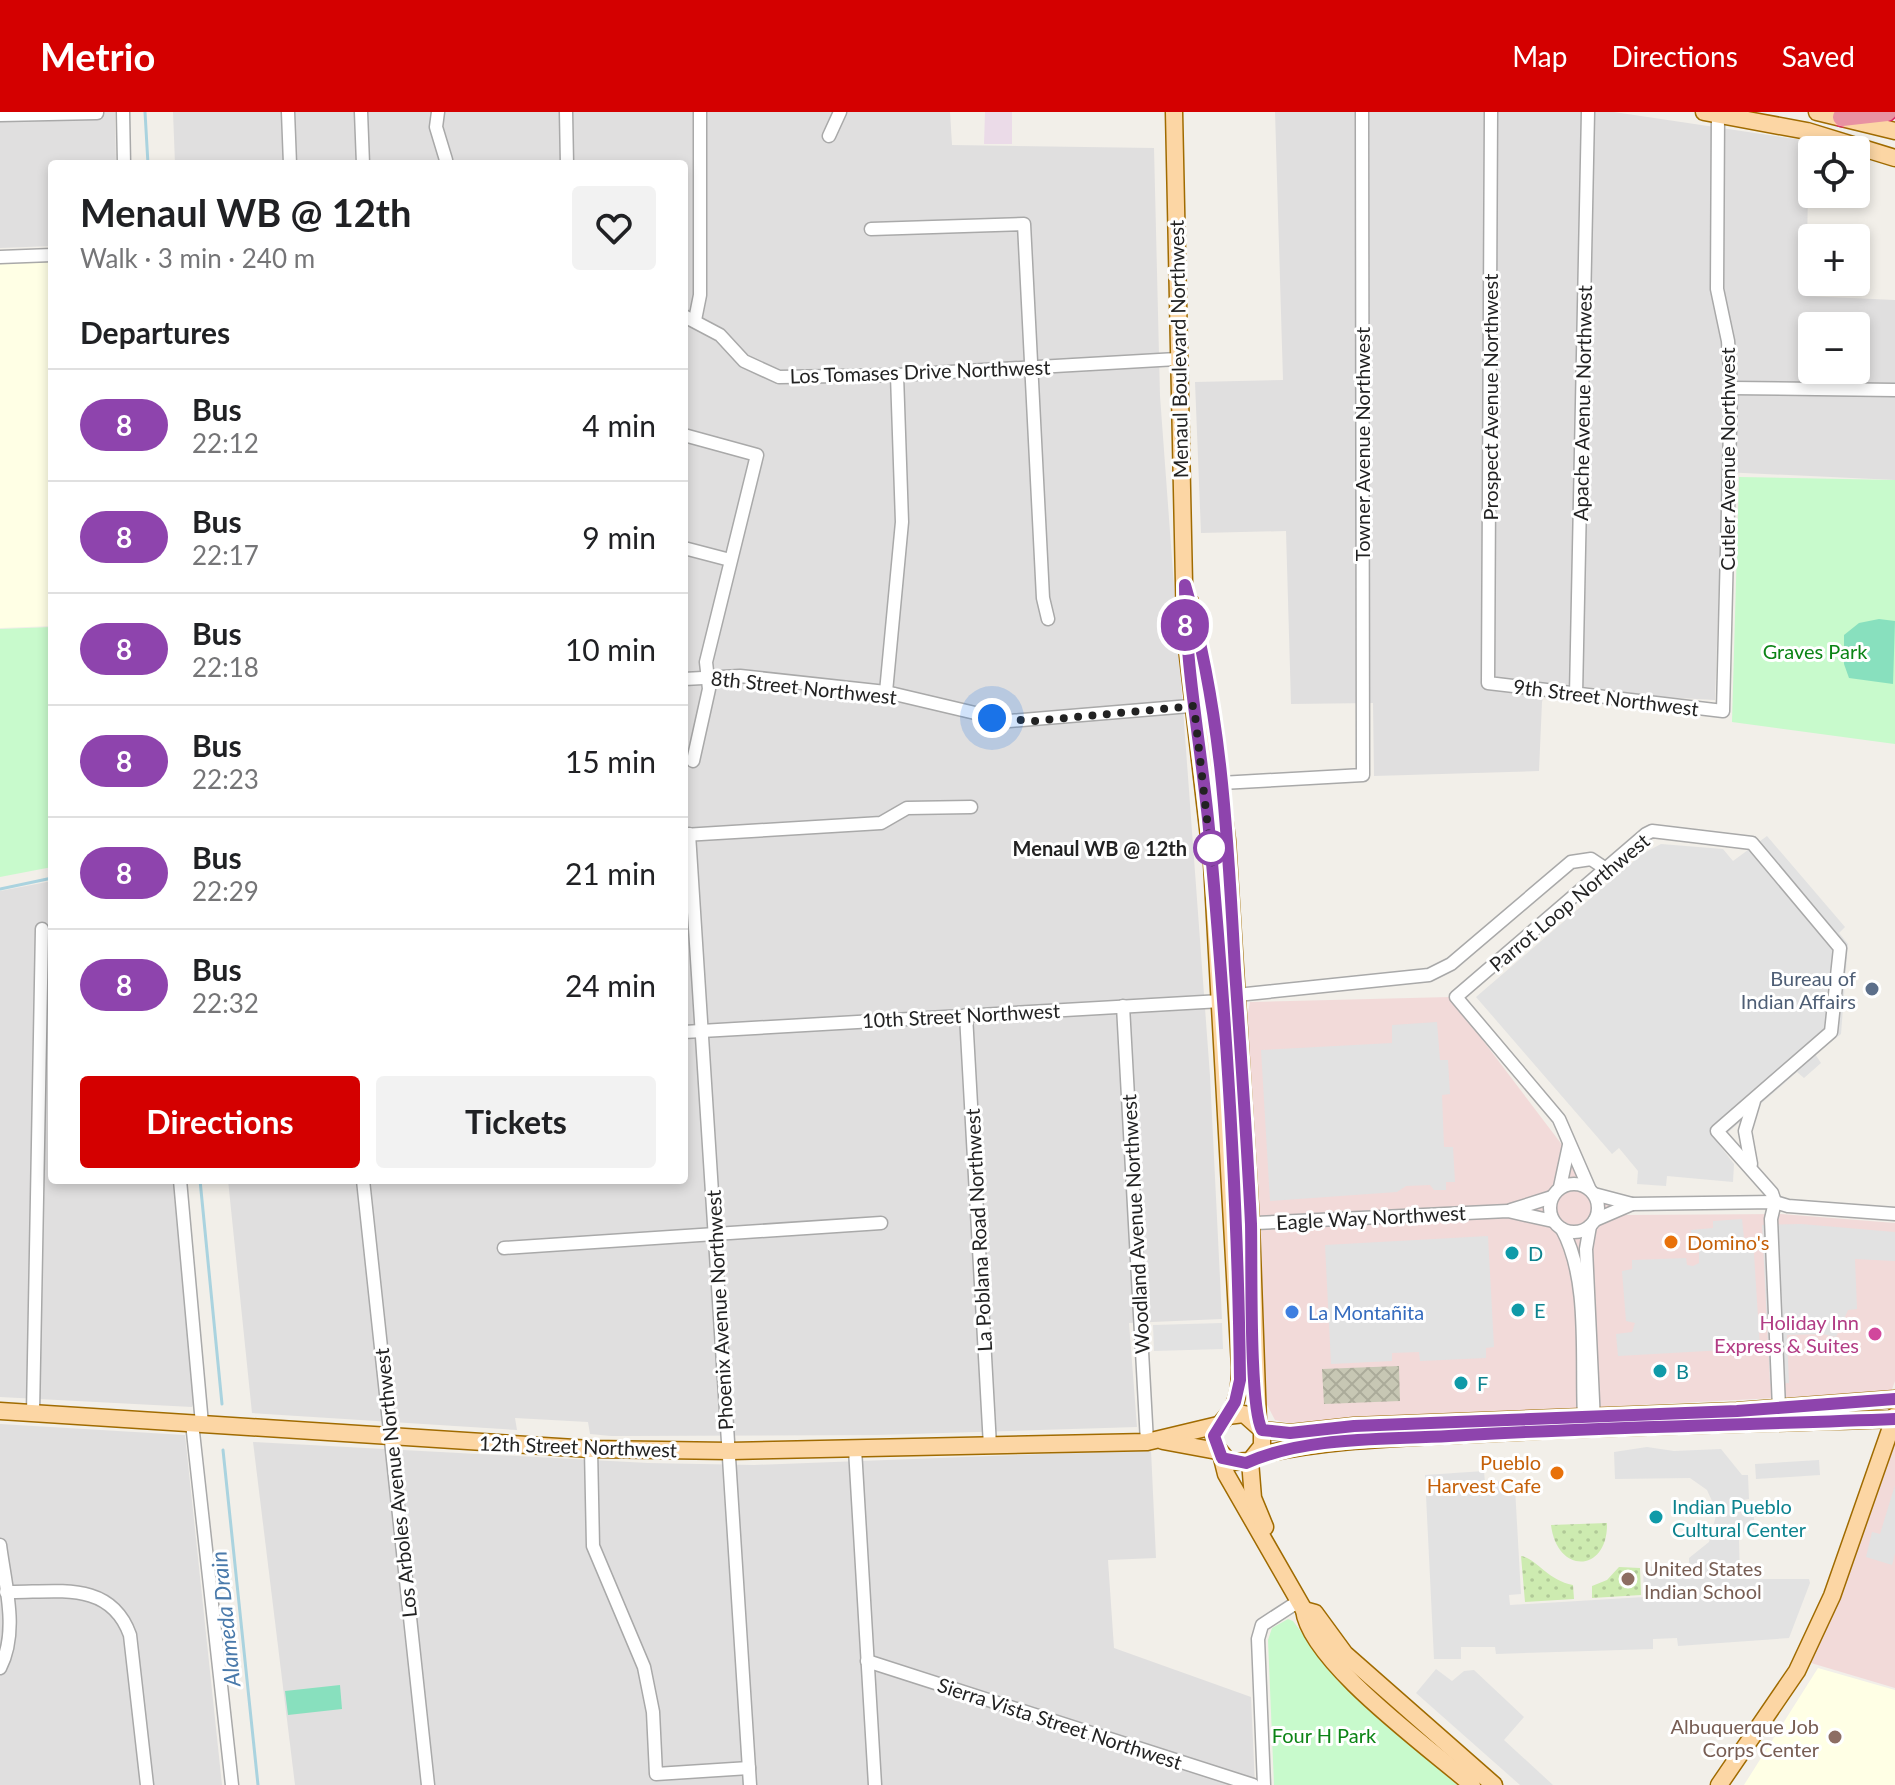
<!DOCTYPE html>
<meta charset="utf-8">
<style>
:root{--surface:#fff;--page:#f2f2f2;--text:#202124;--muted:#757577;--line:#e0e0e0;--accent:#d40000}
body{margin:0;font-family:Lato,sans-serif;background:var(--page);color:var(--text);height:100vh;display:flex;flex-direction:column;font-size:30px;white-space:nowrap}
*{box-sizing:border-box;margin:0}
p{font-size:26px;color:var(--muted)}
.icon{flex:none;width:44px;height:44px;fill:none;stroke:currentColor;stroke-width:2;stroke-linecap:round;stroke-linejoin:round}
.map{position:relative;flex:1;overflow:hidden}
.sheet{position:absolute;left:48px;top:48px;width:640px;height:1024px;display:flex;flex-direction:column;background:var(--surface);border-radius:8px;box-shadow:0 4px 12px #0003}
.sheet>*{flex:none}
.badge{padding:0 16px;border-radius:26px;font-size:28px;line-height:52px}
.tools{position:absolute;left:1798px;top:24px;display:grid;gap:16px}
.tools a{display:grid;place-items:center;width:72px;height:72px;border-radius:8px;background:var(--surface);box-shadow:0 4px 12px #0003;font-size:40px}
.you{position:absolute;width:40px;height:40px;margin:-20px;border:6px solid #fff;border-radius:50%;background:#1a73e8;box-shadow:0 0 0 12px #1a73e833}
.map>.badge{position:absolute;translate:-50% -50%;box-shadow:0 0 0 4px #fff}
h2{padding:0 32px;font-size:30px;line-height:72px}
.round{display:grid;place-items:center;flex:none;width:84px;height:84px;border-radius:8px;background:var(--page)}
.head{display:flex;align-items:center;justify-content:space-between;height:136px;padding:0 32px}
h1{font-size:38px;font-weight:700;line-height:60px}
.button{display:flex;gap:16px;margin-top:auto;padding:16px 32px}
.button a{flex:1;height:92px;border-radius:8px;background:var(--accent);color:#fff;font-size:32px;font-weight:700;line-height:92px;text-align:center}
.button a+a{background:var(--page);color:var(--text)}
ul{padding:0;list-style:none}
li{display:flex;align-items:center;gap:24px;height:112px;padding:0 32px;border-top:2px solid var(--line)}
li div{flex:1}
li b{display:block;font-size:30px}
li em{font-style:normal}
li .badge{min-width:88px;font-weight:700;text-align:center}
header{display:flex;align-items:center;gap:48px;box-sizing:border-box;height:112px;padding:0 40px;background:var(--accent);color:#fff}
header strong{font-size:38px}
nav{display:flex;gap:44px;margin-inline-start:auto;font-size:28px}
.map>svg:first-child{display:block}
.residential{fill:#e0dfdf;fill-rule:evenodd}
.commercial{fill:#f2dad9}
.industrial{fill:#ebdbe8}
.education{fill:#ffffe5}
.construction{fill:url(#construction-cross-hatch)}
.grass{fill:url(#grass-dots)}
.park{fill:#c8facc}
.pitch{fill:#88e0be}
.parking{fill:#e2e2e2}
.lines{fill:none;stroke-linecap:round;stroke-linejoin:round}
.stream{stroke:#aad3df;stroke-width:3}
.minor-casing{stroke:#a9a9a9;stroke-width:15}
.major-casing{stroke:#a06b00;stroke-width:19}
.highway-casing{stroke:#dc2a67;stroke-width:21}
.minor{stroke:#fff;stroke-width:12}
.major{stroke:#fcd6a4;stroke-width:16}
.highway{stroke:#e892a2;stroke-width:18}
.line-casing{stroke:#fff;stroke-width:18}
.line{stroke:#8e44ad;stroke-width:12}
.walk{stroke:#222;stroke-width:8;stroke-dasharray:0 14.4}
.stop-dot{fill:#fff;stroke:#8e44ad;stroke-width:4}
.service-dot{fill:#5c6f8a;stroke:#fff;stroke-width:3}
.food-dot{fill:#e8710a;stroke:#fff;stroke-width:3}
.culture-dot{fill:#0f9aa8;stroke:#fff;stroke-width:3}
.shop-dot{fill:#3f7fe0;stroke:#fff;stroke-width:3}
.hotel-dot{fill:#d1479c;stroke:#fff;stroke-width:3}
.education-dot{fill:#8d6e63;stroke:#fff;stroke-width:3}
.labels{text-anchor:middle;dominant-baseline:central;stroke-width:6;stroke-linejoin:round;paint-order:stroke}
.street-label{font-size:20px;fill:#222;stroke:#fff}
.park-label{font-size:20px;fill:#0c8416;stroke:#fff}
.stop-label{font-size:20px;font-weight:bold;fill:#222;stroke:#fff;text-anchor:end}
.service-label{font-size:20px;fill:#4e5e75;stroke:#fff;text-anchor:end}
.food-label{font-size:20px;fill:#c56008;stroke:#fff;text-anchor:start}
.culture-label{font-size:20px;fill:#0d838f;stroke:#fff;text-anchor:start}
.shop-label{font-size:20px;fill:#366cbe;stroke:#fff;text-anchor:start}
.hotel-label{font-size:20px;fill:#b23c85;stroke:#fff;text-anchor:end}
.education-label{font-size:20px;fill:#785e54;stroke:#fff;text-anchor:start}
.water-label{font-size:22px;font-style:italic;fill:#4a7aab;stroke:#fff}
</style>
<header>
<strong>Metrio</strong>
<nav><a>Map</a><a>Directions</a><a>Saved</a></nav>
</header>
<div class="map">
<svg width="1895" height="1673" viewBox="0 0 1895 1673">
<defs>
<pattern id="construction-cross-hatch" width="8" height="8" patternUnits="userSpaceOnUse" patternTransform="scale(2)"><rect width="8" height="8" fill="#c7c7b4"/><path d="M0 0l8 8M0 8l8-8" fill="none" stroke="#abab9a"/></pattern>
<pattern id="grass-dots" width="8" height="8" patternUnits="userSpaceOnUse" patternTransform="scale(2)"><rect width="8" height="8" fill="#cdebb0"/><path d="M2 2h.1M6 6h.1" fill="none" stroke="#b0c997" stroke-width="1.8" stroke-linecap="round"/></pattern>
</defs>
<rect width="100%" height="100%" fill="#f2efe9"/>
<g class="residential">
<polygon points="0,0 115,0 116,52 52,52 52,134 0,136"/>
<polygon points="173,0 950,0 952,33 1154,36 1160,284 1210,964 1222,1207 1129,1211 1137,1315 877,1323 611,1324 590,1322 588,1310 515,1306 517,1318 252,1301 228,1068 684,1068 684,52 175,52"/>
<path d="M1275,0H1614L1809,29L1806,184L1895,188V368L1723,360L1715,588L1660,585L1548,570L1542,590L1539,659L1374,664L1373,591L1291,592L1286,419L1201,421L1195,270L1283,268ZM1812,214H1856V258H1812Z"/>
<polygon points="52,769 52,1068 175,1068 194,1290 192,1295 0,1285 0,779"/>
<polygon points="0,1312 185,1323 222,1673 0,1673"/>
<polygon points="253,1330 648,1351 754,1353 1151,1338 1156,1446 1108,1448 1114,1536 1251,1585 1255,1673 295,1673"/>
</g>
<g class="commercial">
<polygon points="1450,885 1594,1075 1627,1103 1781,1102 1895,1111 1895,1269 1891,1280 1289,1311 1275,1308 1264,1287 1261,1123 1247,906 1250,890"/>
<polygon points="1895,1330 1895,1576 1811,1551"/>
</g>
<polygon class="industrial" points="985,0 1012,0 1012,32 984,32"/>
<g class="education">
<polygon points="52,150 52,514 0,516 0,152"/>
<polygon points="1818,1556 1895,1578 1895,1673 1744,1673"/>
</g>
<polygon class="construction" points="1399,1254 1400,1289 1324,1292 1322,1257"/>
<g class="grass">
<path d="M1607,1411C1608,1461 1557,1463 1551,1413Z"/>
<path d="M1521,1444C1536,1446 1547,1468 1573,1473L1574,1487L1525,1490Z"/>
<polygon points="1619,1455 1640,1456 1641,1483 1592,1486 1592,1474 1607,1468"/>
</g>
<g class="park">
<polygon points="1739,365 1895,368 1895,632 1732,610"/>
<polygon points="52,515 52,755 0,765 0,517"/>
<polygon points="1288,1507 1293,1509 1337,1568 1457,1673 1274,1673 1268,1528 1272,1516"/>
</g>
<g class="pitch">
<polygon points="1879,507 1895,509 1893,572 1849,566 1844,552 1844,523 1859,511"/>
<polygon points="340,1573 342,1597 288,1603 285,1579"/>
</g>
<g class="parking">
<polygon points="1767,724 1845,815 1839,821 1848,832 1841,922 1815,942 1821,951 1804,966 1797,960 1717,1030 1734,1052 1733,1070 1667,1064 1666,1074 1637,1072 1638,1059 1619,1036 1612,1042 1476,885 1642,742 1661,732 1723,737 1733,749"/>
<polygon points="1437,910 1440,948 1448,948 1450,982 1442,983 1444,1035 1453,1035 1455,1070 1446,1070 1446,1078 1434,1078 1430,1073 1406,1074 1397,1080 1270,1089 1261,938 1392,931 1392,913"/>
<polygon points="1742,1107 1744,1126 1753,1126 1760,1236 1618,1244 1616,1222 1632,1220 1635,1211 1626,1209 1622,1159 1632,1157 1632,1148 1686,1146 1687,1153 1693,1154 1699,1151 1699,1140 1693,1140 1691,1118 1713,1116 1713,1109"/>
<polygon points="1801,1112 1895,1120 1895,1149 1855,1147 1857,1197 1848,1198 1836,1225 1822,1222 1787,1223 1789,1271 1770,1272 1762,1113"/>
<polygon points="1488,1124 1494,1235 1486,1236 1486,1246 1420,1249 1419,1240 1392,1241 1392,1249 1331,1252 1325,1133"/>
<polygon points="1222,1211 1223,1237 1154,1239 1153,1213"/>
<polygon points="1647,1335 1674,1339 1721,1337 1742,1363 1748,1363 1749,1387 1743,1388 1743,1402 1754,1402 1754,1417 1745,1418 1739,1428 1740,1467 1809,1467 1810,1471 1789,1526 1678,1534 1677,1526 1653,1527 1653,1537 1496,1542 1495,1535 1461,1535 1461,1547 1434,1547 1425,1363 1484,1359 1485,1371 1505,1369 1506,1376 1515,1376 1521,1482 1509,1483 1510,1493 1644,1485 1643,1455 1689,1453 1689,1446 1709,1430 1717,1400 1707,1378 1690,1366 1615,1367 1614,1340"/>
<polygon points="1819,1348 1820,1363 1756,1367 1755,1352"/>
<polygon points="1895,1373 1895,1441 1892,1453 1866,1445 1872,1420 1880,1422"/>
<polygon points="1436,1557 1452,1569 1464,1559 1474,1558 1524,1605 1504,1628 1553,1673 1520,1673 1416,1581"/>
</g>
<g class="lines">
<g class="stream">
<polyline points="145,0 148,52"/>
<polyline points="0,777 52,766"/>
<polyline points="200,1068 222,1292"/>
<polyline points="223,1338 258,1673"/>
</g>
<g class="minor-casing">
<g id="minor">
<polyline points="123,0 124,52"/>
<polyline points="288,0 290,52"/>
<polyline points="361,0 363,52"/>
<polyline points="438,0 436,15 446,48"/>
<polyline points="566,0 567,52"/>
<polyline points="1491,0 1488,571 1723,599 1731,276 1728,229 1717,177 1718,0"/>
<polyline points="0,3 97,1"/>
<polyline points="829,24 840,0"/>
<polyline points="871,117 1024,112 1043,486 1048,507"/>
<polyline points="0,145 52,143"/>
<polyline points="684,204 720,223 744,249 779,265 897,263 1177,247"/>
<polyline points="695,208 700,183 700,0"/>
<polyline points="1731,276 1895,278"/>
<polyline points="684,323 757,343 706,550 709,577 693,649"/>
<polyline points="684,436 730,448"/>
<polyline points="684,567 740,564 886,580 1009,609 1202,593"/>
<polyline points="886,580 902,410 897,263"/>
<polyline points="1576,583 1588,0"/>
<polyline points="1203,672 1363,663 1362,0"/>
<polyline points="689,722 750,1673"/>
<polyline points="684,723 881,711 907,696 971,695"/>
<polyline points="1123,894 1147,1330"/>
<polyline points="966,903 990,1334"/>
<polyline points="684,920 1221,889 1237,883 1429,863 1451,852 1571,750 1591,747 1606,757"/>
<polyline points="1751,1052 1745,1019 1754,989"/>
<polyline points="180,1068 202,1312"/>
<polyline points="363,1068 428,1673"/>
<circle cx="1574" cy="1096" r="24"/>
<polyline points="1560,1075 1569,1033"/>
<polyline points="1589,1076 1559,1007 1456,885 1646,722 1652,719 1752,731 1840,836 1831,920 1717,1019 1772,1081 1775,1090 1771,1107 1779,1296"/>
<polyline points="1594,1082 1632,1092 1775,1090 1788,1094 1895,1102"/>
<polyline points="1511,1098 1552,1085"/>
<polyline points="1595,1108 1632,1092"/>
<polyline points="1234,1112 1508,1099 1553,1109"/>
<polyline points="1590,1114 1586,1137 1594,1310"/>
<path d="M1562,1117C1590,1168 1581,1247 1584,1305L1588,1311"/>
<polyline points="504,1136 881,1111"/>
<polyline points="33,1301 42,817"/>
<polyline points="192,1311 232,1673"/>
<polyline points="591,1337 593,1434 644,1555 653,1600 656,1662 749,1656"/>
<polyline points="855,1337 875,1673"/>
<path d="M0,1433C5,1473 19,1519 0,1556"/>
<path d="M6,1480C55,1481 110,1467 130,1523L147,1673"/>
<polyline points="867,1549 1253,1673"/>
<polyline points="1264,1673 1258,1527 1262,1513 1299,1489"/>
</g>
</g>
<g class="major-casing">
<g id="major">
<path d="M1174,0L1185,519L1212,751L1240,1255C1240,1271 1239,1291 1227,1304C1219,1314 1213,1317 1214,1332L1229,1350L1250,1349L1262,1334V1318L1244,1302L1227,1304"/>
<polyline points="1704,0 1807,19 1895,46"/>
<polyline points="1817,0 1895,19"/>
<polyline points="1190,490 1205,563 1227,728 1251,1111 1258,1310"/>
<polyline points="0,1299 591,1337 730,1339 1147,1330 1218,1313"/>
<polyline points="1262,1318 1290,1321 1354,1314 1737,1299 1895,1287"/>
<polyline points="1163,1329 1217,1339"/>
<path d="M1256,1344C1327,1327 1402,1326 1474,1322C1615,1314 1755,1312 1895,1307"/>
<path d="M1222,1346L1226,1362L1304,1498C1310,1550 1431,1637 1472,1673"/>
<polyline points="1250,1349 1253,1386 1265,1415"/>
<polyline points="1304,1498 1315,1501 1345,1542 1494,1673"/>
<polyline points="1719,1673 1797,1559 1832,1484 1895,1304"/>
</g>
</g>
<g class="highway-casing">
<polyline id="highway" points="1842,5 1887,0"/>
</g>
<use href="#minor" class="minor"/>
<use href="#major" class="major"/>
<use href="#highway" class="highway"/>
</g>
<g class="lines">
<g class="line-casing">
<path id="line" d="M1895,1287L1737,1299L1354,1314L1290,1321L1262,1318C1249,1295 1252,1149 1251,1112C1247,1028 1241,943 1235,858C1228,730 1222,597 1185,473C1185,559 1203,643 1210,728C1226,906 1238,1090 1240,1268L1235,1290L1214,1324L1222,1346L1246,1351C1307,1324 1382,1328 1449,1324C1598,1315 1746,1313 1895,1307"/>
</g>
<use href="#line" class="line"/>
<polyline class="walk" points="992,606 1034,609 1194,594 1212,751 1211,736"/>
</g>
<circle class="stop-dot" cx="1211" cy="736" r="16"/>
<circle class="service-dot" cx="1872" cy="877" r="8"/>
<g class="food-dot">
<circle cx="1671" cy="1130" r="8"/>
<circle cx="1557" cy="1361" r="8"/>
</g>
<g class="culture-dot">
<circle cx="1512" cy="1141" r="8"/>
<circle cx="1518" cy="1198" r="8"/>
<circle cx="1660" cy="1259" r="8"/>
<circle cx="1461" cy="1271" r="8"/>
<circle cx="1656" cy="1405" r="8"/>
</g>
<circle class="shop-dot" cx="1292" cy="1200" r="8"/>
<circle class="hotel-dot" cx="1875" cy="1222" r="8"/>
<g class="education-dot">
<circle cx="1628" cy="1467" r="8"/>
<circle cx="1835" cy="1625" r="8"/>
</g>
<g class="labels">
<g class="street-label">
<text transform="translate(1178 237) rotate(-91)">Menaul Boulevard Northwest</text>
<text transform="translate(920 259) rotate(-2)">Los Tomases Drive Northwest</text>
<text transform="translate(1490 285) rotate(-90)">Prospect Avenue Northwest</text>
<text transform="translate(1582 291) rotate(-89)">Apache Avenue Northwest</text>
<text transform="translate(1362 332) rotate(-90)">Towner Avenue Northwest</text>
<text transform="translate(1727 347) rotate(-90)">Cutler Avenue Northwest</text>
<text transform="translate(804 575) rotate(6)">8th Street Northwest</text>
<text transform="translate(1606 585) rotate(7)">9th Street Northwest</text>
<text transform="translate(1569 790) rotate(-40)">Parrot Loop Northwest</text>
<text transform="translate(961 903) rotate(-3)">10th Street Northwest</text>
<text transform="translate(1371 1105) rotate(-3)">Eagle Way Northwest</text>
<text transform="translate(1135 1112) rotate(-93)">Woodland Avenue Northwest</text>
<text transform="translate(978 1118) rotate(-93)">La Poblana Road Northwest</text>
<text transform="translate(719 1198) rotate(-93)">Phoenix Avenue Northwest</text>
<text transform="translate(578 1334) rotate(2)">12th Street Northwest</text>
<text transform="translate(395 1371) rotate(-96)">Los Arboles Avenue Northwest</text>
<text transform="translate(1060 1611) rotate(18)">Sierra Vista Street Northwest</text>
</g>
<g class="park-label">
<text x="1815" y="539">Graves Park</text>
<text x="1324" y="1623">Four H Park</text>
</g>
<g class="stop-label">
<text x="1187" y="736">Menaul WB @ 12th</text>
</g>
<g class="service-label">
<text x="1856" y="866">Bureau of<tspan x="1856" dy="23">Indian Affairs</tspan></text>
</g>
<g class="food-label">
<text x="1687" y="1130">Domino's</text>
<text x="1541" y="1350" text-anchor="end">Pueblo<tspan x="1541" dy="23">Harvest Cafe</tspan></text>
</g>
<g class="culture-label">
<text x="1528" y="1141">D</text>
<text x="1534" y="1198">E</text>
<text x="1676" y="1259">B</text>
<text x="1477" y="1271">F</text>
<text x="1672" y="1394">Indian Pueblo<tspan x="1672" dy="23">Cultural Center</tspan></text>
</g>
<g class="shop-label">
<text x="1308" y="1200">La Montañita</text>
</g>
<g class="hotel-label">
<text x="1859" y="1210">Holiday Inn<tspan x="1859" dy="23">Express &amp; Suites</tspan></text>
</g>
<g class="education-label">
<text x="1644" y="1456">United States<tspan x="1644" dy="23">Indian School</tspan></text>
<text x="1819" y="1614" text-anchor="end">Albuquerque Job<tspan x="1819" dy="23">Corps Center</tspan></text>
</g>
<g class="water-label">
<text transform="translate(225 1507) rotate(-96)">Alameda Drain</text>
</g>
</g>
</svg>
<div class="tools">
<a><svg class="icon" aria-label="locate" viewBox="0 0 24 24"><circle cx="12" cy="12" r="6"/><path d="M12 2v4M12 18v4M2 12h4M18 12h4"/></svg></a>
<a>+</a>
<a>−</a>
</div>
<div class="you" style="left:992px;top:606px"></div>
<b class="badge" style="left:1185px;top:513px;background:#8e44ad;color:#fff">8</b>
<section class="sheet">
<div class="head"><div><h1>Menaul WB @ 12th</h1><p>Walk · 3 min · 240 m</p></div><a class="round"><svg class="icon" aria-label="heart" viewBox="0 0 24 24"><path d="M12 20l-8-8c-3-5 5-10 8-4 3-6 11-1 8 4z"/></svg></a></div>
<h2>Departures</h2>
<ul>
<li><span class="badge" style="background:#8e44ad;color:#fff">8</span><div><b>Bus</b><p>22:12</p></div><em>4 min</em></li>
<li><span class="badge" style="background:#8e44ad;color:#fff">8</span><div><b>Bus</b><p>22:17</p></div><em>9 min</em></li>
<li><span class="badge" style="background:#8e44ad;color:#fff">8</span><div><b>Bus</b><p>22:18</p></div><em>10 min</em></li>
<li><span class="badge" style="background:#8e44ad;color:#fff">8</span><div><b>Bus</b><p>22:23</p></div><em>15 min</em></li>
<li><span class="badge" style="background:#8e44ad;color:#fff">8</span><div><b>Bus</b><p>22:29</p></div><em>21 min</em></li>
<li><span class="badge" style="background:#8e44ad;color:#fff">8</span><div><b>Bus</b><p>22:32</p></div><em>24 min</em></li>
</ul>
<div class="button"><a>Directions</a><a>Tickets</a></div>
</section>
</div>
